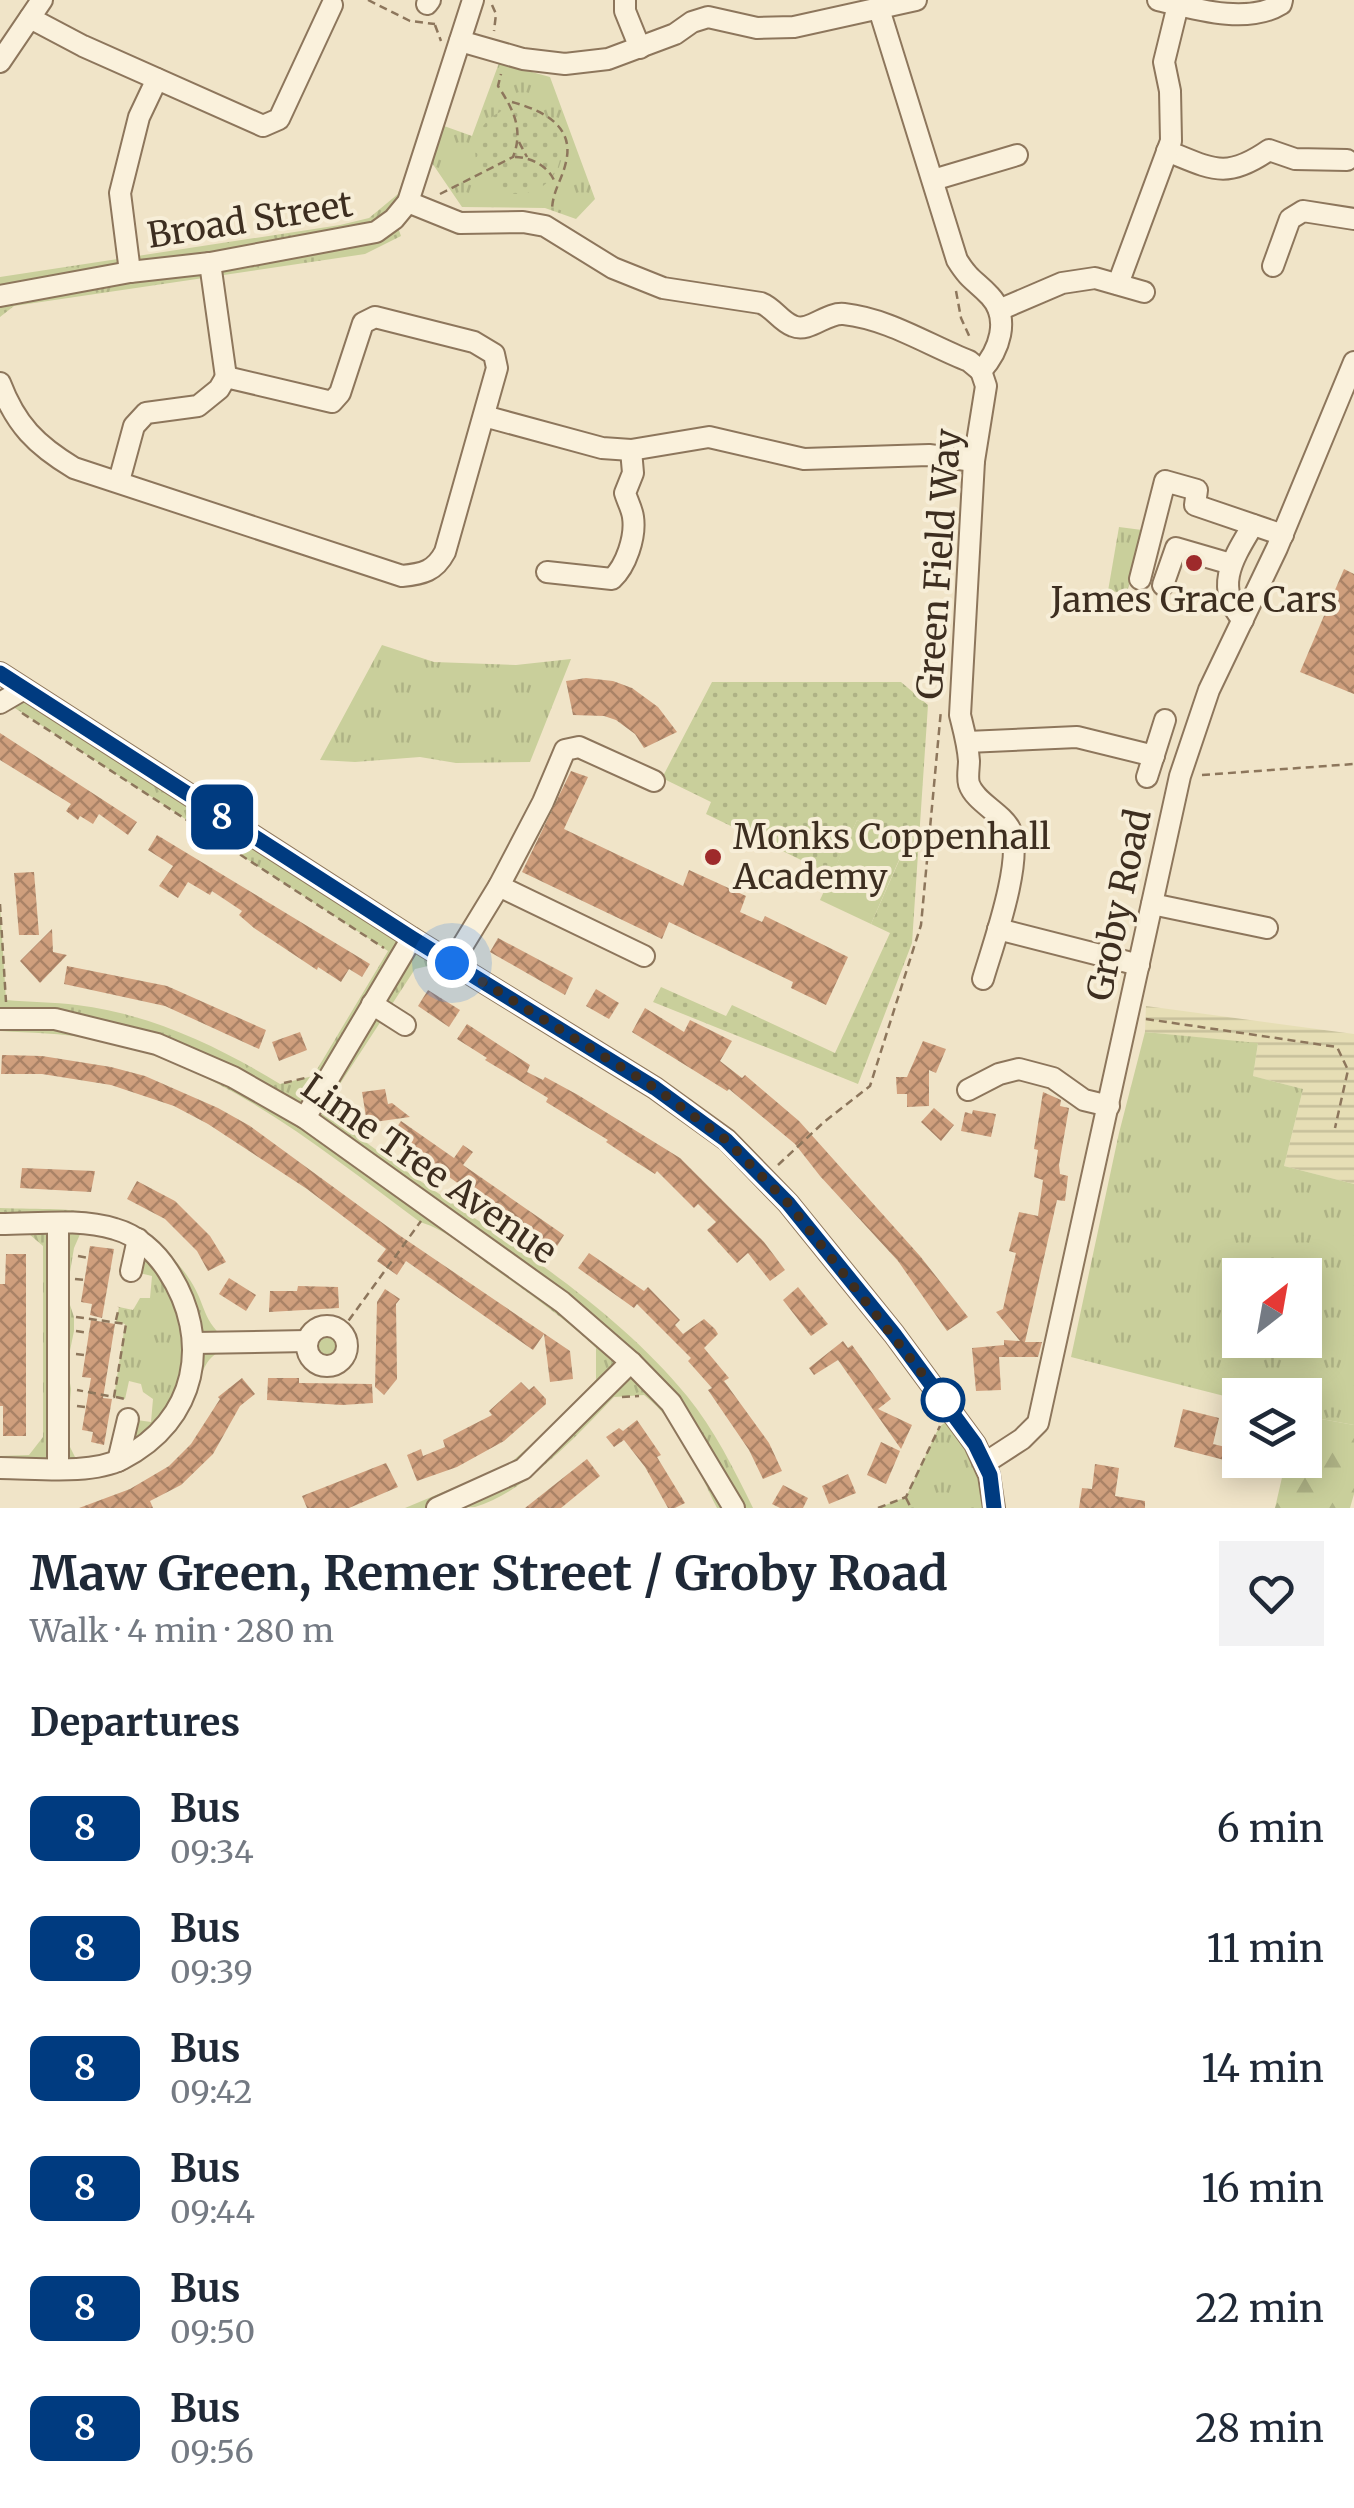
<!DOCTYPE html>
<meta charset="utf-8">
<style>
:root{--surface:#fff;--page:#f2f2f3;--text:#1f2937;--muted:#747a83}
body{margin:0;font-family:Merriweather,serif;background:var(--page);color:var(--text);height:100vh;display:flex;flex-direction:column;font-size:38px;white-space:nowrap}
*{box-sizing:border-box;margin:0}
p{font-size:32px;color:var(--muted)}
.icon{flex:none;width:55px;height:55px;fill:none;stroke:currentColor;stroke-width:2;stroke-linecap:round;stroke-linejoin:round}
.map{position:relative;height:1508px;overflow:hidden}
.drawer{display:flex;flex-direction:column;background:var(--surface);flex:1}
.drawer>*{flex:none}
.badge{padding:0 20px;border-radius:15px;font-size:35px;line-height:65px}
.needle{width:65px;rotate:31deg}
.buttons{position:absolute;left:1222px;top:1258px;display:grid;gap:20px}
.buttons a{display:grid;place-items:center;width:100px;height:100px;border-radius:0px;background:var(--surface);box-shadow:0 5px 25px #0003;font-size:50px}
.you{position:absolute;width:50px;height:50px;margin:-25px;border:8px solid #fff;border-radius:50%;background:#1a73e8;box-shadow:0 0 0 15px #1a73e833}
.map>.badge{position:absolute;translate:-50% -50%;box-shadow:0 0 0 5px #fff}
h2{padding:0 30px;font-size:38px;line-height:90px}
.round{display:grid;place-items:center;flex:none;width:105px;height:105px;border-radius:0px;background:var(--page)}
.head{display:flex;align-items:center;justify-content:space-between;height:170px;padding:0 30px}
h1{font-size:48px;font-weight:700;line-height:75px}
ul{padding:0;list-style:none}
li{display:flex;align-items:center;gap:30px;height:120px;padding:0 30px}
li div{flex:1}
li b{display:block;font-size:38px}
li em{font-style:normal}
li .badge{min-width:110px;font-weight:700;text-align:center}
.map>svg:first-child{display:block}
.farmland{fill:url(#farmland-rules)}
.grass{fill:url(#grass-tufts);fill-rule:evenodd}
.forest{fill:url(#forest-firs)}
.park{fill:url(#park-dots)}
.pitch{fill:#c9cf9b}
.building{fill:url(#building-cross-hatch)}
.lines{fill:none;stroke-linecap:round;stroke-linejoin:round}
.minor-casing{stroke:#8d765c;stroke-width:24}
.path{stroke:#8d765c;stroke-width:2.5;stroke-dasharray:8 5;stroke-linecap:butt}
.minor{stroke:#faf1dc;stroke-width:20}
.line-casing{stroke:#fff;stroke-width:22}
.line{stroke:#003b80;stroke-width:15}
.walk{stroke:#3d2e20;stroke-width:10;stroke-dasharray:0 18}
.poi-dot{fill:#9e2a2b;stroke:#f7eed8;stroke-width:4}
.stop-dot{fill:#fff;stroke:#003b80;stroke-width:5}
.labels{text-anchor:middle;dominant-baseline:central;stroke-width:8;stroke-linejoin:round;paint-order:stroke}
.street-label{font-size:35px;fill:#3d2e20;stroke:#f7eed8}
.poi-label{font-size:35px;fill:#3d2e20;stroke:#f7eed8}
</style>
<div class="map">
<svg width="1354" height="1508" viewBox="0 0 1354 1508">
<defs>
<pattern id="farmland-rules" width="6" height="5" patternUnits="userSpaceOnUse" patternTransform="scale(2.5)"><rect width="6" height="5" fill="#e6deb5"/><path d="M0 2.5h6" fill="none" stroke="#c6bf9b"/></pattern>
<pattern id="grass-tufts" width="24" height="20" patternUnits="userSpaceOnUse" patternTransform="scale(2.5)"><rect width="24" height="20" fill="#c9cf9b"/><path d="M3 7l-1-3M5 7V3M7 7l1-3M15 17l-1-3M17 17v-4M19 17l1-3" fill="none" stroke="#aeb285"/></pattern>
<pattern id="forest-firs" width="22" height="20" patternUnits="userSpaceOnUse" patternTransform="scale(2.5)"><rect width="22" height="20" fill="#c9cf9b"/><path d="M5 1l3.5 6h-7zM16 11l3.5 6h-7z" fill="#aeb285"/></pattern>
<pattern id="park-dots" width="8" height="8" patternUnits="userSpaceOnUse" patternTransform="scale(2.5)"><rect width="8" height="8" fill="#c9cf9b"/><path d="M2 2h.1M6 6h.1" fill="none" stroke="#aeb285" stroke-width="1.8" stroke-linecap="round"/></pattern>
<pattern id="building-cross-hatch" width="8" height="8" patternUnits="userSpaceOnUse" patternTransform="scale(2.5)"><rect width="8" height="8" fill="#cf9f7d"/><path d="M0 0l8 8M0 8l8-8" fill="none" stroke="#a98266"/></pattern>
</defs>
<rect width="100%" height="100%" fill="#f0e4c8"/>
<polygon class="farmland" points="1146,1006 1354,1034 1354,1184 1284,1166 1303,1089 1253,1076 1258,1044 1145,1032"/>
<g class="grass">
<polygon points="448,51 395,219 401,236 365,254 14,306 0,317 0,277 340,225 369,218 398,194"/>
<polygon points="499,63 550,77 595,199 576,219 545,208 462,207 432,163 444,126 472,136"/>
<polygon points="1119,527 1142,530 1127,593 1108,591"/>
<polygon points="382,645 434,662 516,665 571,659 530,762 456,763 420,757 355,762 320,760"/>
<path d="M24,689L437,964L415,969L336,1090L343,1125C455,1212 597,1286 687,1396C714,1429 734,1469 753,1508H717C697,1468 680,1423 644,1395L614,1397C578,1434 526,1492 475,1507C454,1508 426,1508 405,1508L508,1465L557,1422L596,1380V1348C565,1318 528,1293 492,1267C470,1251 447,1230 420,1222C320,1148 218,1062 92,1039C62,1033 31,1033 0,1031V904L6,1000C29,1002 54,1002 77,1005C150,1014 218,1046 280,1084L313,1076L388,951L4,701Z"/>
<path d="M1145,1032L1258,1043L1253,1076L1303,1089L1284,1166L1354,1184V1425L1305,1416V1395H1240V1400L1071,1357L1119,1133ZM1240,1275H1305V1340H1240Z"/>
<path d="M0,1208C85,1211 137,1201 190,1280C208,1308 200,1319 230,1343C223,1349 212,1355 207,1363C199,1375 198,1394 191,1407C146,1488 79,1477 0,1478V1456L29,1455L43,1437V1246L29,1234L0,1233ZM81,1232L137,1239L131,1271L152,1276L150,1298H140L133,1310L119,1307L116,1322L125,1324L114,1397L125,1399L129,1381L141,1384L143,1392L153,1399L151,1422L123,1418L118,1461L88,1468L75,1457L67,1441L71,1389L67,1365L74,1331V1317L68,1299L69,1278L74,1248Z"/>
<circle cx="327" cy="1346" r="20"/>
<polygon points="954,1416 994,1508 878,1508 906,1497 939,1427"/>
</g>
<polygon class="forest" points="1305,1416 1354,1425 1354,1494 1350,1508 1275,1508 1286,1460 1305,1460"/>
<g class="park">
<circle cx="518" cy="151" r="43"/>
<polygon points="712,682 901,682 928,705 912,943 858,1084 653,1002 661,987 726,1016 732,1005 835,1053 890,933 871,924 906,845 857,820 832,875 706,814 711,802 662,778"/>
</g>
<polygon class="pitch" points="857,820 906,844 871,924 820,900"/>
<g class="building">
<polygon points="1344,569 1354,574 1354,694 1300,672"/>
<polygon points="586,678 613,681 632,688 658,707 677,732 644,748 635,734 616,720 604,716 573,715 566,681"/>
<polygon points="0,733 137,822 128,835 99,814 93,824 80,816 78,820 66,811 71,804 0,760"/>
<polygon points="571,771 588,777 564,829 683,886 689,870 746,896 740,912 762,922 765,916 848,957 826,1005 791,988 793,982 669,922 662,939 522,872"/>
<polygon points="157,835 370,964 362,977 349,969 341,982 318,967 317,970 254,928 239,915 242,911 212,891 210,895 188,882 178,898 159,886 173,866 148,850"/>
<polygon points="34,872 39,935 19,935 14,873"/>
<polygon points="52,929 53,952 67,955 40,983 20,961"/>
<polygon points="498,938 573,978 565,995 490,952"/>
<polygon points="67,966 167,986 266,1030 259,1049 165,1006 64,984"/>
<polygon points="596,989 619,1003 609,1019 586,1006"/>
<polygon points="428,990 460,1010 449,1027 418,1006"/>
<polygon points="645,1008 684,1032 690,1020 732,1041 720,1061 742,1078 745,1075 799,1121 920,1256 968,1317 947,1331 898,1261 820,1176 795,1144 729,1089 727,1091 632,1032"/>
<polygon points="467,1024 530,1065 527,1072 543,1080 545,1077 578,1095 680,1158 764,1242 785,1270 770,1281 748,1253 737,1263 707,1230 716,1222 698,1204 694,1208 657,1171 655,1174 636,1162 606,1142 608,1140 546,1102 548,1098 485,1060 487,1058 457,1039"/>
<polygon points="300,1032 307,1050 279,1061 272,1042"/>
<polygon points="923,1041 946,1049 936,1073 929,1070 929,1106 907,1107 907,1094 897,1094 896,1077 907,1077"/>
<polygon points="2,1055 42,1056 111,1067 145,1076 218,1108 250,1126 399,1235 570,1351 573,1379 550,1382 544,1334 533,1350 406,1261 397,1275 377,1261 386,1249 307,1189 208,1124 174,1106 111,1085 42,1074 1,1074"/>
<polygon points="385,1089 388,1104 392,1103 410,1117 367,1123 362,1092"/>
<polygon points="1043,1092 1061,1100 1060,1106 1069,1108 1059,1165 1060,1174 1068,1176 1065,1201 1057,1200 1025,1342 1042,1342 1038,1357 999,1357 1001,1390 976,1391 972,1348 1004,1345 1004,1340 1020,1341 996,1312 1003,1309 1010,1278 1016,1253 1009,1251 1019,1212 1038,1216 1043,1180 1034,1177 1038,1150 1034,1149"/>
<polygon points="934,1108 954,1125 941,1141 921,1122"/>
<polygon points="973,1110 996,1114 991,1137 961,1131 965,1112 972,1114"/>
<polygon points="401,1121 454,1158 463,1145 473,1152 463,1165 564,1235 554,1251 391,1136"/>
<polygon points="22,1168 95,1171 91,1192 20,1188"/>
<polygon points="137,1181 175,1201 210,1236 226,1262 208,1271 197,1251 165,1219 127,1199"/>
<polygon points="90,1246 114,1249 102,1318 90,1315 92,1304 81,1302"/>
<polygon points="589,1253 644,1291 648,1287 680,1320 675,1325 683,1334 704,1319 715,1329 718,1334 704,1348 729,1378 724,1381 769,1443 782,1471 763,1479 749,1450 708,1390 712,1388 688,1361 691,1358 637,1304 634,1308 578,1268"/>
<polygon points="6,1254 26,1254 26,1436 3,1436 3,1406 0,1406 0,1284 5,1284"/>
<polygon points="229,1278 256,1295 246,1311 219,1294"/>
<polygon points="298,1286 338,1287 339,1308 269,1312 270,1291 297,1291"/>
<polygon points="798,1287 828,1324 811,1336 783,1300"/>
<polygon points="385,1289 400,1299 396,1304 397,1379 384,1395 375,1387 377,1302"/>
<polygon points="91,1320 115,1324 103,1398 112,1399 104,1445 91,1442 93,1432 82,1430 91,1378 82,1377"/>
<polygon points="843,1341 848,1348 852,1345 891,1399 878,1409 912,1425 901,1449 838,1360 814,1375 809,1368"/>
<polygon points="242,1378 255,1394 240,1406 213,1454 181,1485 150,1501 153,1508 79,1508 130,1489 169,1466 191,1444 220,1399 218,1397"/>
<polygon points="268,1378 299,1378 299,1383 372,1384 373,1403 342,1405 267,1400"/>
<polygon points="521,1382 529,1390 534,1386 546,1399 546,1404 504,1441 457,1467 417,1481 407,1455 421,1449 423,1456 445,1447 443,1440 492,1415 489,1411"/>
<polygon points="1183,1409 1219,1418 1213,1444 1234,1449 1232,1462 1174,1447"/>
<polygon points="637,1420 661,1455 657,1457 685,1503 675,1508 668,1508 645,1467 624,1440 614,1447 606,1437 619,1428 623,1431"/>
<polygon points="881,1442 900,1451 886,1484 867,1475"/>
<polygon points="587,1459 600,1476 561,1508 525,1508"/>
<polygon points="386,1463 398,1487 349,1508 307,1508 302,1496"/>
<polygon points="1095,1464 1119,1468 1115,1496 1145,1501 1145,1508 1079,1508 1082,1488 1092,1489"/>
<polygon points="848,1474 856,1493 829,1504 822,1486"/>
<polygon points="783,1485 808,1498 803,1508 780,1508 772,1504"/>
</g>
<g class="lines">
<g class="minor-casing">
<g id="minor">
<polyline points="625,0 625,11 640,48"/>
<path d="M1158,0C1195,9 1247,25 1281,4L1282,0"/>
<polyline points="427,4 430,0"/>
<path d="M879,9L957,260C970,281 975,280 990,296C1011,319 999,351 981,371"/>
<polyline points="30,18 83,46 263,126 279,119 332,5"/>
<polyline points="460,41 523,59 565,64 608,59 675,34 692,22 708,17 757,28 794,27 916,0"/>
<polyline points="0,62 42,0"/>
<path d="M1167,151C1212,169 1226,180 1269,150L1295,159L1347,160"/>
<polyline points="933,180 1017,155"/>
<path d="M408,202L460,223L523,222L545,226L613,268L663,288L761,303C774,308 780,321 793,326C810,333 826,312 844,314C889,319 928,345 969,361L981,371"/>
<polyline points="210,263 226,377"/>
<polyline points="1273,266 1290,219 1303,211 1354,219"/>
<polyline points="130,272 120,193 139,117 157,79"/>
<polyline points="1118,284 1171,141 1170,91 1164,62 1178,5"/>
<polyline points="0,296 130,272 210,263 376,232 394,219 408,202 473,0"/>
<polyline points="999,310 1062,283 1095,278 1144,292"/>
<path d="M981,371L986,386L974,461L960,715C964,731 968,745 969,761C969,768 967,777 969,784C975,802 1001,812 1010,829C1025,857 992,948 983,979"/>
<path d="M0,383C16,425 36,445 74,468L402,576C423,574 435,571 445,552L497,368L494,354L474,342L375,317L363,323L340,393L332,402L226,377L219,389L198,406L146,413L134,426L119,481"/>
<polyline points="484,416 602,448 631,450 709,437 804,459 929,455 974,461"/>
<path d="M547,572L612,579C626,566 636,537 633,517C632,509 627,500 625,493L633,473L631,450"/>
<polyline points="1140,579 1165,481 1197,490 1195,505 1283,535"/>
<polyline points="1163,585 1176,548 1231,564"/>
<path d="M1243,620C1213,587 1234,557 1253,525"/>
<polyline points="0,673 412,938 655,1088 727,1140 788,1203 894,1334 975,1444 989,1475 994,1508"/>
<polyline points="0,703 24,689"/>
<polyline points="967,742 1077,737 1154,756"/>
<polyline points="1147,777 1165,720"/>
<polyline points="499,886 644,956"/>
<polyline points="1152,904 1267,928"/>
<polyline points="998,929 1139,965"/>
<polyline points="452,963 499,886 543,802 565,750 579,747 654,781"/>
<polyline points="372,1004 405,1025"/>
<polyline points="0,1019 55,1019 157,1044 233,1077 305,1118 562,1302 631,1362 671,1403 734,1508"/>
<polyline points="968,1090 999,1074 1019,1069 1053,1078 1084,1100 1109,1106"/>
<polyline points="305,1118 412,938"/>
<path d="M0,1224C37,1224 79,1218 115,1229C137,1235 156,1252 168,1271C213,1340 197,1421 122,1459C90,1475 36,1468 0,1468"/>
<polyline points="131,1271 138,1239"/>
<circle cx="327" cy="1346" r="20"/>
<polyline points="195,1343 307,1341"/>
<polyline points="118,1461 128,1419"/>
<polyline points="985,1463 1022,1439 1038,1423 1180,776 1209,690 1277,548 1354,362"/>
<polyline points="58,1468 58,1224"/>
<polyline points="437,1508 523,1469 631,1362"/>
</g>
</g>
<g class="path">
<polyline points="368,0 410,21 435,24"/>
<polyline points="492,5 496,14 494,31"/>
<polyline points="435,25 441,41"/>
<path d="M512,102C541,110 575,125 566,162C562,180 553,190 552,209"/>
<polyline points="519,142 527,157"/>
<path d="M515,157C531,157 550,167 555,183"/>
<path d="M440,194L513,157C524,129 513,109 498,86L501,74"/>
<polyline points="956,291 961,318 971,340"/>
<polyline points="22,713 384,948"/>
<polyline points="1202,775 1354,764"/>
<polyline points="0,904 6,1002"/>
<polyline points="1146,1019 1337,1047 1348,1070 1335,1128"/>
<polyline points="284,1083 305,1078"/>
<polyline points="337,1099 342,1120"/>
<polyline points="778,1165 824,1122 870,1086 921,925 941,710"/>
<polyline points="78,1256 89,1258"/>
<polyline points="75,1279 85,1280"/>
<polyline points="76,1317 126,1324 114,1397 77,1390"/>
<polyline points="116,1320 119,1307"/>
<polyline points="76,1331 89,1333"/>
<polyline points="341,1331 421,1221"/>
<polyline points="76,1354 85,1355"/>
<polyline points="116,1397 125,1399"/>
<polyline points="622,1397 639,1396"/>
<polyline points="77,1406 85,1407"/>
<polyline points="906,1498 911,1508"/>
<polyline points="878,1508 906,1497 940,1426"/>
</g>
<use href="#minor" class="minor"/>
</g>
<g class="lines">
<g class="line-casing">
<polyline id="line" points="0,673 412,938 655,1088 726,1140 788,1203 894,1334 975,1444 990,1475 994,1508"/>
</g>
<use href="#line" class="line"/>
<polyline class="walk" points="452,963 655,1088 726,1140 788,1203 943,1400"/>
</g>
<g class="poi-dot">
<circle cx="1194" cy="563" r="10"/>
<circle cx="713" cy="857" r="10"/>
</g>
<circle class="stop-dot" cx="943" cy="1400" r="20"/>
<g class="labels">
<g class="street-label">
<text transform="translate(250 220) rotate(-9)">Broad Street</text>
<text transform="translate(939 564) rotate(-86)">Green Field Way</text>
<text transform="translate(1119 905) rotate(-78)">Groby Road</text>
<text transform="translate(429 1169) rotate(35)">Lime Tree Avenue</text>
</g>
<g class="poi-label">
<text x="1194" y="600">James Grace Cars</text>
<text x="733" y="837" text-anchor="start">Monks Coppenhall<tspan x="733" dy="40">Academy</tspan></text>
</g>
</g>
</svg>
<div class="buttons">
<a><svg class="needle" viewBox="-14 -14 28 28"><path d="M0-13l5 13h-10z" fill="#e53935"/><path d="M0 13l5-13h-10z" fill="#747a83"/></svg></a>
<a><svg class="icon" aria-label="layers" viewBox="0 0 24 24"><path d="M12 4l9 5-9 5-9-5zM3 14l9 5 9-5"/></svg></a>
</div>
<div class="you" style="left:452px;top:963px"></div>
<b class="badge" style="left:222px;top:817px;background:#003b80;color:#fff">8</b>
</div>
<section class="drawer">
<div class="head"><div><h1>Maw Green, Remer Street / Groby Road</h1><p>Walk · 4 min · 280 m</p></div><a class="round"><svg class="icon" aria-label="heart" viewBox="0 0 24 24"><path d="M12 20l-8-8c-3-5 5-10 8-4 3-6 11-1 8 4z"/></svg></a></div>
<h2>Departures</h2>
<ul>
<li><span class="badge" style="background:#003b80;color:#fff">8</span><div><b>Bus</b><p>09:34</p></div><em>6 min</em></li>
<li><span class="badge" style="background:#003b80;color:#fff">8</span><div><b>Bus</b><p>09:39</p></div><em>11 min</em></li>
<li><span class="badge" style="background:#003b80;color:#fff">8</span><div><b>Bus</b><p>09:42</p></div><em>14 min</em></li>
<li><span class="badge" style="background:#003b80;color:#fff">8</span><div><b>Bus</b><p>09:44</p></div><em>16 min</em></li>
<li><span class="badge" style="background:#003b80;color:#fff">8</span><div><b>Bus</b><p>09:50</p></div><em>22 min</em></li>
<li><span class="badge" style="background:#003b80;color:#fff">8</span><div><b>Bus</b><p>09:56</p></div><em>28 min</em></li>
</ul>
</section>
